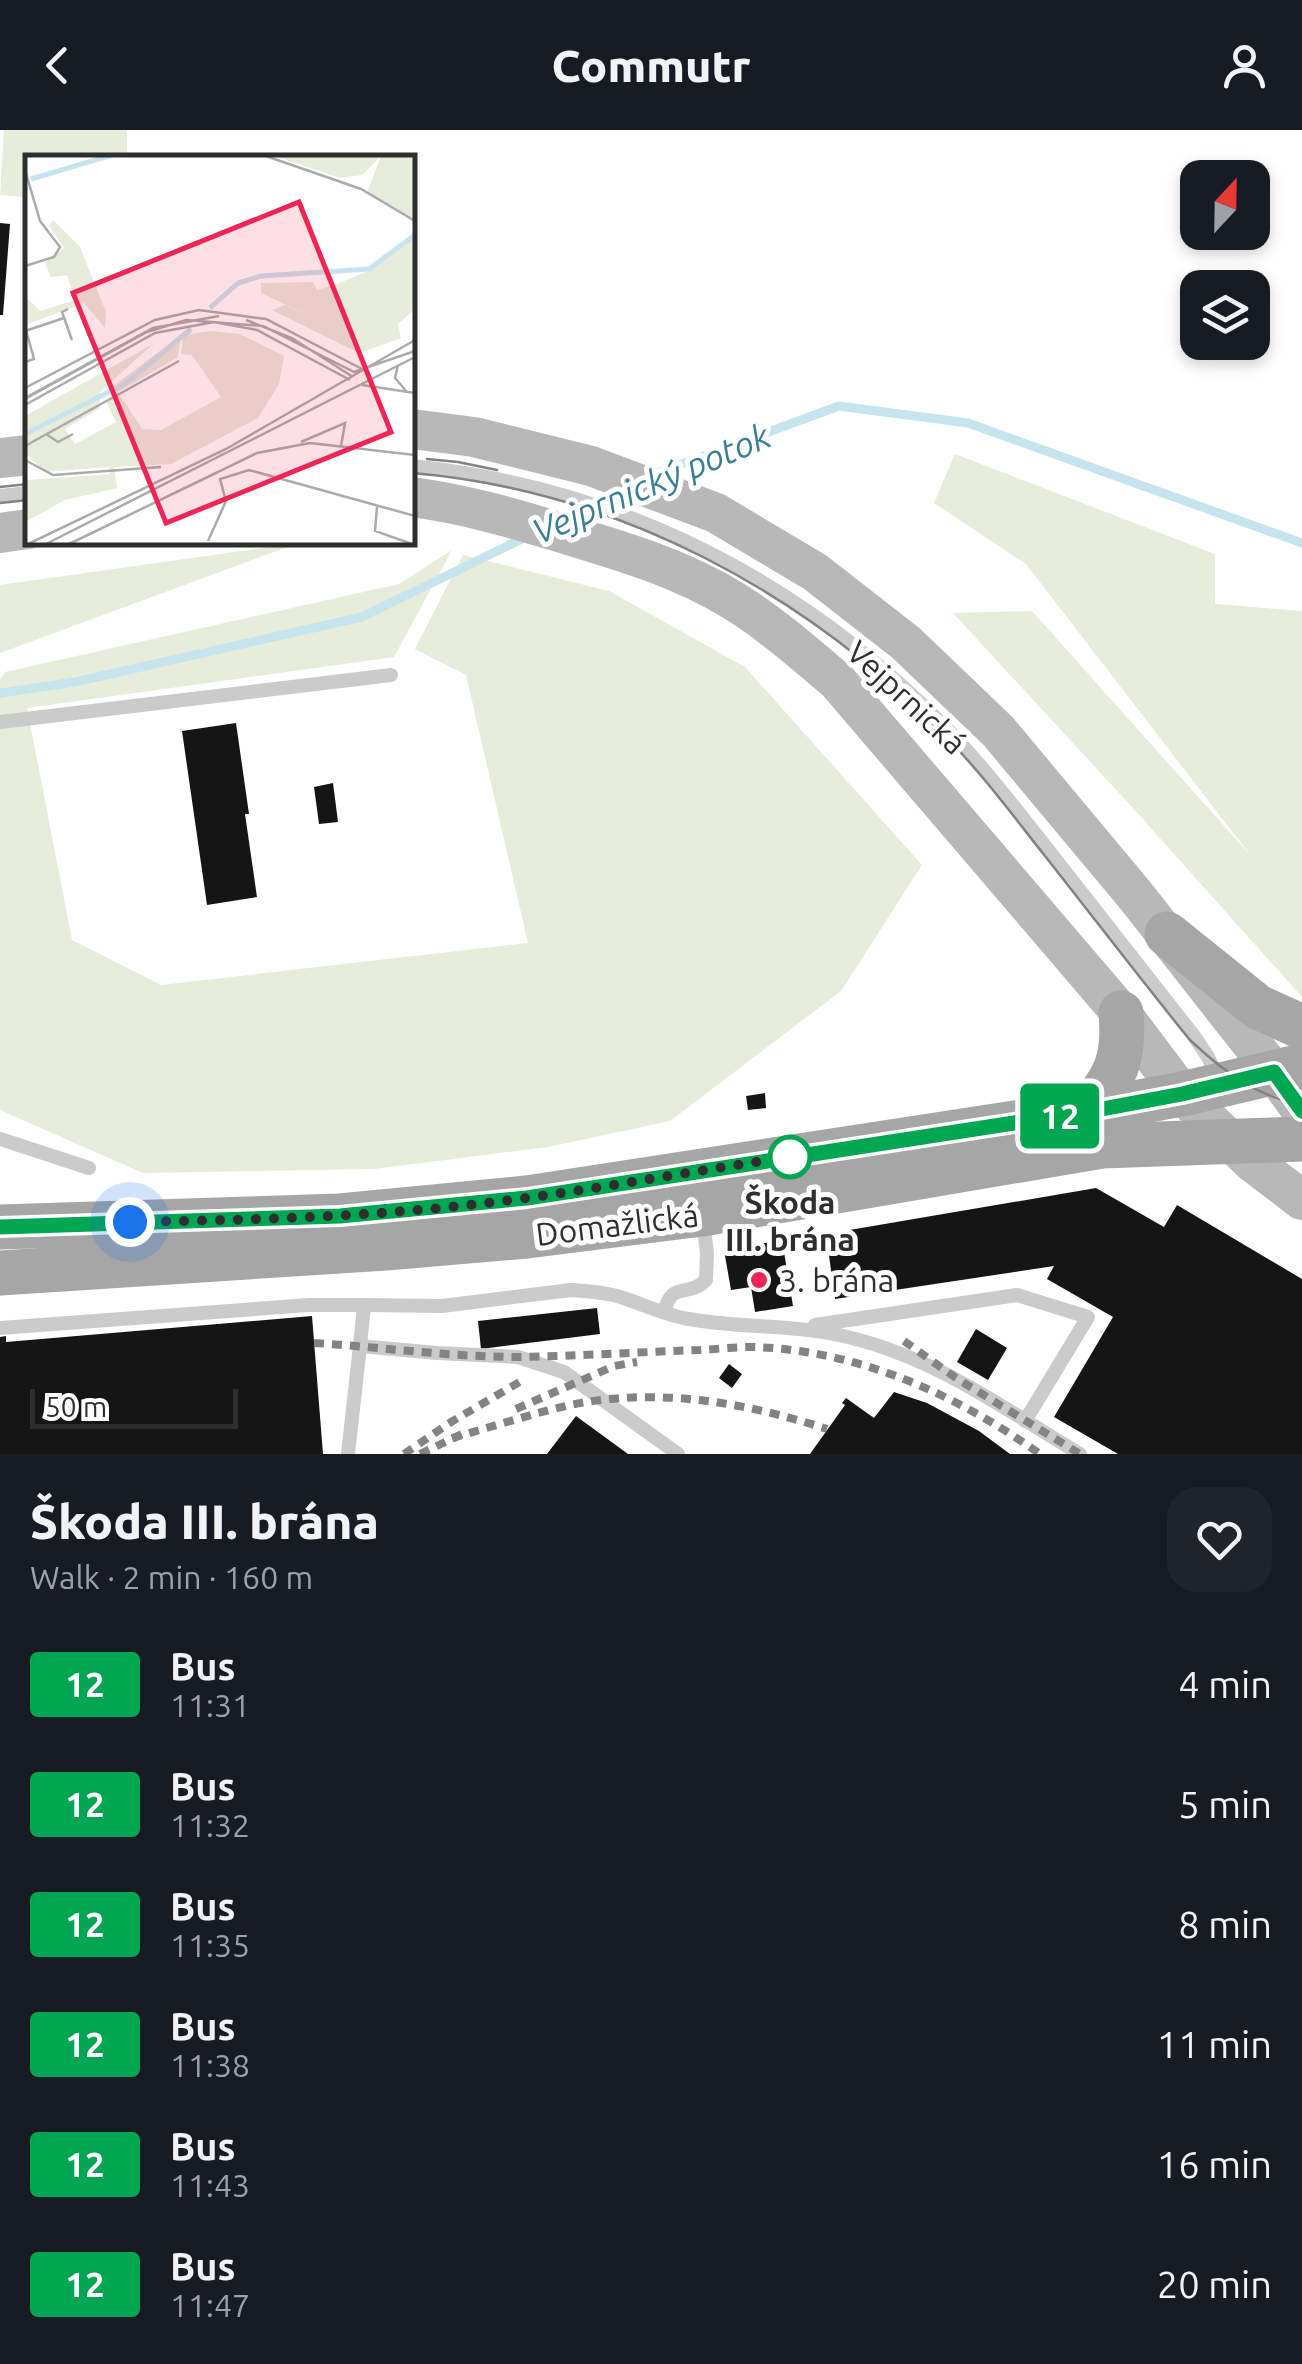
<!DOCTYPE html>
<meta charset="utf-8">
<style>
:root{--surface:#171b24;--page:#20242c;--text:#f1f3f6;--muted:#9ea1a6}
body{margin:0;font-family:Ubuntu,sans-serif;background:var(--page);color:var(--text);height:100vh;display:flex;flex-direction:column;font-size:38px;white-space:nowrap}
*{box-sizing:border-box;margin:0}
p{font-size:32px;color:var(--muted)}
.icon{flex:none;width:55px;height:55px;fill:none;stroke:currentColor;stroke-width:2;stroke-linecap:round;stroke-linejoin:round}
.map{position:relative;height:1324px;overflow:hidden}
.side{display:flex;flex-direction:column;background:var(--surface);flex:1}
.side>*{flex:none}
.badge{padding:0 20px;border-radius:8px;font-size:35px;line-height:65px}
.needle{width:65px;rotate:22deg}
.tools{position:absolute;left:1180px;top:30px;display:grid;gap:20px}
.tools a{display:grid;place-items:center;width:90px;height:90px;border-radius:20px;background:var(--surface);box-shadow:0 5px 15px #0003;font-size:50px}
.scale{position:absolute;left:30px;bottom:25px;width:208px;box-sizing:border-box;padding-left:10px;border:5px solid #2e2e2e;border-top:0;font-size:28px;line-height:35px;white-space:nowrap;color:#2e2e2e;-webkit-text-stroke:8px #fff;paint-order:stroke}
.you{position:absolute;width:50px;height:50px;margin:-25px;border:8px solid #fff;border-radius:50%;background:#1a73e8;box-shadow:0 0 0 15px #1a73e833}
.map>.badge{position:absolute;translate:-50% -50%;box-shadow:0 0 0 5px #fff}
.round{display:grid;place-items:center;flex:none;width:105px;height:105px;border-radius:30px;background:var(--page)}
.headline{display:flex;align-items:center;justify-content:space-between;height:170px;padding:0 30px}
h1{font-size:48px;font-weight:800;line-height:75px}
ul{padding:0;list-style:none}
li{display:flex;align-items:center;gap:30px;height:120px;padding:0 30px}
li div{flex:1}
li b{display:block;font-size:38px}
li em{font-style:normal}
li .badge{min-width:110px;font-weight:700;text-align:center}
header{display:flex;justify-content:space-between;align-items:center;height:130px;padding:0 30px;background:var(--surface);font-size:45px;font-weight:800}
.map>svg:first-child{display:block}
.green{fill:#e7ecdb}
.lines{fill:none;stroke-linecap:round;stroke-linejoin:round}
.stream{stroke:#c6e4ed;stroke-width:9}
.building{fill:#151515}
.lane{stroke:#cbcbcb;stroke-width:14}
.secondary{stroke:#b8b8b8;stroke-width:40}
.primary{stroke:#a6a6a6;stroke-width:45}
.tram{stroke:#838383;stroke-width:2.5}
.rail{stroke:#838383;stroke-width:8;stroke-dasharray:10 8;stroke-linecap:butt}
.line-casing{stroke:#fff;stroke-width:22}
.line{stroke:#00a651;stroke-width:15}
.walk{stroke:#2e2e2e;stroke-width:10;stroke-dasharray:0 18}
.stop-dot{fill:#fff;stroke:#00a651;stroke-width:5}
.poi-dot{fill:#ef2655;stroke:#fff;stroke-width:4}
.labels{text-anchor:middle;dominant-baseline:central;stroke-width:10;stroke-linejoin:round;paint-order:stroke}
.street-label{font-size:32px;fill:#2e2e2e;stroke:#fff}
.stop-label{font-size:32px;font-weight:bold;fill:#2e2e2e;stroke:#fff}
.poi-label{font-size:32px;fill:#2e2e2e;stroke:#fff;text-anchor:start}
.water-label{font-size:35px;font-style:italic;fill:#387f94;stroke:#fff}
.inset-river{fill:none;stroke:#c6e4ed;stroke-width:5}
.inset-road{fill:none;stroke:#ababab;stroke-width:2.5}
.view{fill:#ef2655;fill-opacity:0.15;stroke:#ef2655;stroke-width:5}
.inset-edge{fill:none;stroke:#2e2e2e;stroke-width:5}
</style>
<header><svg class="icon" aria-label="back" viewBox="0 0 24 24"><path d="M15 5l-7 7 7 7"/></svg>Commutr<svg class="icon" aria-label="person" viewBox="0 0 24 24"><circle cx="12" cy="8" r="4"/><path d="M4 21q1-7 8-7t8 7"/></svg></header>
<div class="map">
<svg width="1302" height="1324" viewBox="0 0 1302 1324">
<rect width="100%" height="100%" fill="#fff"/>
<g class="green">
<polygon points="4,0 127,0 127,27 28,28 27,67 0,65"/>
<polygon points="955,324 1215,424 1215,474 1302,481 1302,867 1132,677 953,483 1032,481 1251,726 1026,434 934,373"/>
<polygon points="298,413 0,523 0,455"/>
<polygon points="452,420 394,527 27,578 72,810 161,855 528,813 466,545 415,519 463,425 609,461 745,537 922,735 841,861 670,991 548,1017 374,1039 143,1043 0,980 0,549 5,542 399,454"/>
</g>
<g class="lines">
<g class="stream">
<polyline points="652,345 839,276 968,293 1302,413"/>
<polyline points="562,389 620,361"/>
<polyline points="0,563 75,552 362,487 526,407"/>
</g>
</g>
<g class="building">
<polygon points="0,93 10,94 3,185 0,185"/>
<polygon points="236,593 249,684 245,684 257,767 207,775 182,601"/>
<polygon points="333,653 338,692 319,694 314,657"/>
<polygon points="765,963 766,978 748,980 746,966"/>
<polygon points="1096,1058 1164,1097 1177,1075 1302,1149 1302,1324 1118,1324 1054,1287 1113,1187 1047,1149 1054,1136 835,1169 826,1104"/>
<polygon points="782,1110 793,1176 755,1182 751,1157 731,1160 724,1120"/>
<polygon points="597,1178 600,1204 481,1219 478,1191"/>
<polygon points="312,1186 323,1324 0,1324 0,1207 6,1206 6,1212"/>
<polygon points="976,1199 1007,1218 988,1250 957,1232"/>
<polygon points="729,1234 742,1244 732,1258 719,1248"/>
<polygon points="894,1262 927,1273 979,1301 1010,1324 810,1324 845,1275 842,1273 846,1268 874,1288"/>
<polygon points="576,1286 628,1324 547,1324"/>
</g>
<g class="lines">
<g class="lane">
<path d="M412,336C619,358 795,447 941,593C982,634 1017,681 1053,726C1100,786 1147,846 1194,906L1208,927L1219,951"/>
<polyline points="0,366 28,363"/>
<polyline points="0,592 391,545"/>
<polyline points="0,1009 89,1038"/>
<path d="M364,1175L442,1176L571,1160C587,1161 602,1162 617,1166C641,1173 664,1185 689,1189C737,1198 786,1194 834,1204C929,1223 998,1275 1080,1324"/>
<path d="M664,1182C673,1149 687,1169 706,1150L707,1123L703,1090"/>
<polyline points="815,1195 1017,1165 1088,1187 1025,1291"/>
<polyline points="0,1198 309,1175 364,1175 360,1216"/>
<polyline points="348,1324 360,1216 437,1223 518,1227 564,1242 678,1324"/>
</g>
<g class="secondary">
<polyline points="412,299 474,307 591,336 716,383 815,442 906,513 998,601 1135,765 1274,942 1302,981"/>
<polyline points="0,328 28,325"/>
<path d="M412,367C464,374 513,388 562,403C622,421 680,438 734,471C771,494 804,523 837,551L1121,883L1182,964L1251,1031L1302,1070"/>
<polyline points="0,403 28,399"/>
</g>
<g class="primary">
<polyline points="1167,804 1258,877 1302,897"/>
<path d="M1086,982C1116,948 1125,929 1121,883"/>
<polyline points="0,1097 340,1086 527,1068 1086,982 1182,964 1302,936"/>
<polyline points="0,1143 386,1118 527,1106 702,1084 1102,1016 1302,1009"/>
</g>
<g class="tram">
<polyline points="427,329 458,332 497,340"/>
<path d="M412,343C617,360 808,463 949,610C984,646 1014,687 1045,726C1094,788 1141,850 1190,910C1223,941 1257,967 1302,975"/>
<polyline points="0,357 28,354"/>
<polyline points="0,373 28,370"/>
</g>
<g class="rail">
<polyline points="904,1211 956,1248 1080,1324"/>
<path d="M314,1213C382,1217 450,1227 518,1227C579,1226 640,1222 700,1220C717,1219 735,1217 753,1217C857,1220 956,1264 1040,1324"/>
<polyline points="516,1279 614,1236 637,1232"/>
<path d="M452,1308C491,1297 531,1284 570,1275C657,1257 744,1272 827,1299"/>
<polyline points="404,1324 451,1292 523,1250"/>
<polyline points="420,1324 462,1304"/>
</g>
</g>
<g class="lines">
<g class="line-casing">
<polyline id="line" points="0,1097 340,1086 527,1068 1086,982 1182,964 1274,942 1302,981"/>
</g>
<use href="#line" class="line"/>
<path class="walk" d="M130,1092C237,1090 343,1088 450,1077C564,1066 677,1043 790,1027"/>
</g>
<circle class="stop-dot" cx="790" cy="1027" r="20"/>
<circle class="poi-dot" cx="759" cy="1150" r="10"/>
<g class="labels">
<g class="street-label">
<text transform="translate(907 567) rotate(43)">Vejprnická</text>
<text transform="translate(617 1094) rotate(-7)">Domažlická</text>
</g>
<g class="stop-label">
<text x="790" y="1072">Škoda<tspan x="790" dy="37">III. brána</tspan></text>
</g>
<g class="poi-label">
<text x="779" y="1150">3. brána</text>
</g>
<g class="water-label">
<text transform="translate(651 353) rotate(-23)">Vejprnický potok</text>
</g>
</g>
<g transform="translate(25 25)">
<rect width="390" height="390" fill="#fff"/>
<path d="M247,0H390V66L342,38L356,1L337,20L315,23ZM28,65L55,92L81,157L80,173L59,148L0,170V141L15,156L51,145L42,120L26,122L20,108L39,93L24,70ZM390,82V154L373,169L376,183L334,198L247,155L260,150L301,169L236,138V128L288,127L292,135L312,129L348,114ZM186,176L215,179L259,201L254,229L233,263L146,309L89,312L92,333L40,345L0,367V310L3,325L85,319L84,312L20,317L0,298V261L128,189L74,238L75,253L40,274L50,289L91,267L82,248L87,232L156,180L153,202L93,237L117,274L136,275L196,242L167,200L156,199L158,180Z" fill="#e7ecdb"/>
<path class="inset-river" d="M6,24L87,0M185,153L213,128L236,121L344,114L390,80M0,279L100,229L166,174"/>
<path class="inset-road" d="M238,0L336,34L390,66M0,15L15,66L35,92L29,102L0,111M43,154L37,157L47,185M221,165L267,183L328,222M0,176L39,163M0,207L9,204L1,175M373,210L370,223L382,237M337,230L390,238M0,233L130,165L174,155L241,164L337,214M0,243L128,173L194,161M0,244L122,177L161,165L238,171L329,217L390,196M0,250L130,178L189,167L232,175L325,225M21,279L33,287L48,279M276,287L320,268L316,291M0,291L154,206M0,305L28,320L136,312M193,317L232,298L285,288L390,300M352,352L350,376L390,390M183,386L201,346L195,324L224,315L390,361M1,390L201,294L390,185M19,390L390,202M42,390L193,317"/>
<path class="view" d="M274,47L366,277L141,368L48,138Z"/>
<rect width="390" height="390" class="inset-edge"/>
</g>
</svg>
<div class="tools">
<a><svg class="needle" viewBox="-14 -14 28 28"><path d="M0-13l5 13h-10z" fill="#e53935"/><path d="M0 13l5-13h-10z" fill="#9ea1a6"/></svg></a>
<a><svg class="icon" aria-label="layers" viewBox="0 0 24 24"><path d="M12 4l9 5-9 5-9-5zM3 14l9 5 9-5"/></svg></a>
</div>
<div class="scale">50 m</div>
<div class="you" style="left:130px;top:1092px"></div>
<b class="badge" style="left:1060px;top:986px;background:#00a651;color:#fff">12</b>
</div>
<section class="side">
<div class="headline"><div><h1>Škoda III. brána</h1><p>Walk · 2 min · 160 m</p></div><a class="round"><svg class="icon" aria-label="heart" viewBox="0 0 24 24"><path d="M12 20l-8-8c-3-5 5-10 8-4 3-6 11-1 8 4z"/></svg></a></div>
<ul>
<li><span class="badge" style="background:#00a651;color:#fff">12</span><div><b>Bus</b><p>11:31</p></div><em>4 min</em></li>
<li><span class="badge" style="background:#00a651;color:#fff">12</span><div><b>Bus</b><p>11:32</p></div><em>5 min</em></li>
<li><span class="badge" style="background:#00a651;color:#fff">12</span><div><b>Bus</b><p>11:35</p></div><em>8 min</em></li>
<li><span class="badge" style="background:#00a651;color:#fff">12</span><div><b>Bus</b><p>11:38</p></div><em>11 min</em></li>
<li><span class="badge" style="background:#00a651;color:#fff">12</span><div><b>Bus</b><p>11:43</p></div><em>16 min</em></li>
<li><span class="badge" style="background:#00a651;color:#fff">12</span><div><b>Bus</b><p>11:47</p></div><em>20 min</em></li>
</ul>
</section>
